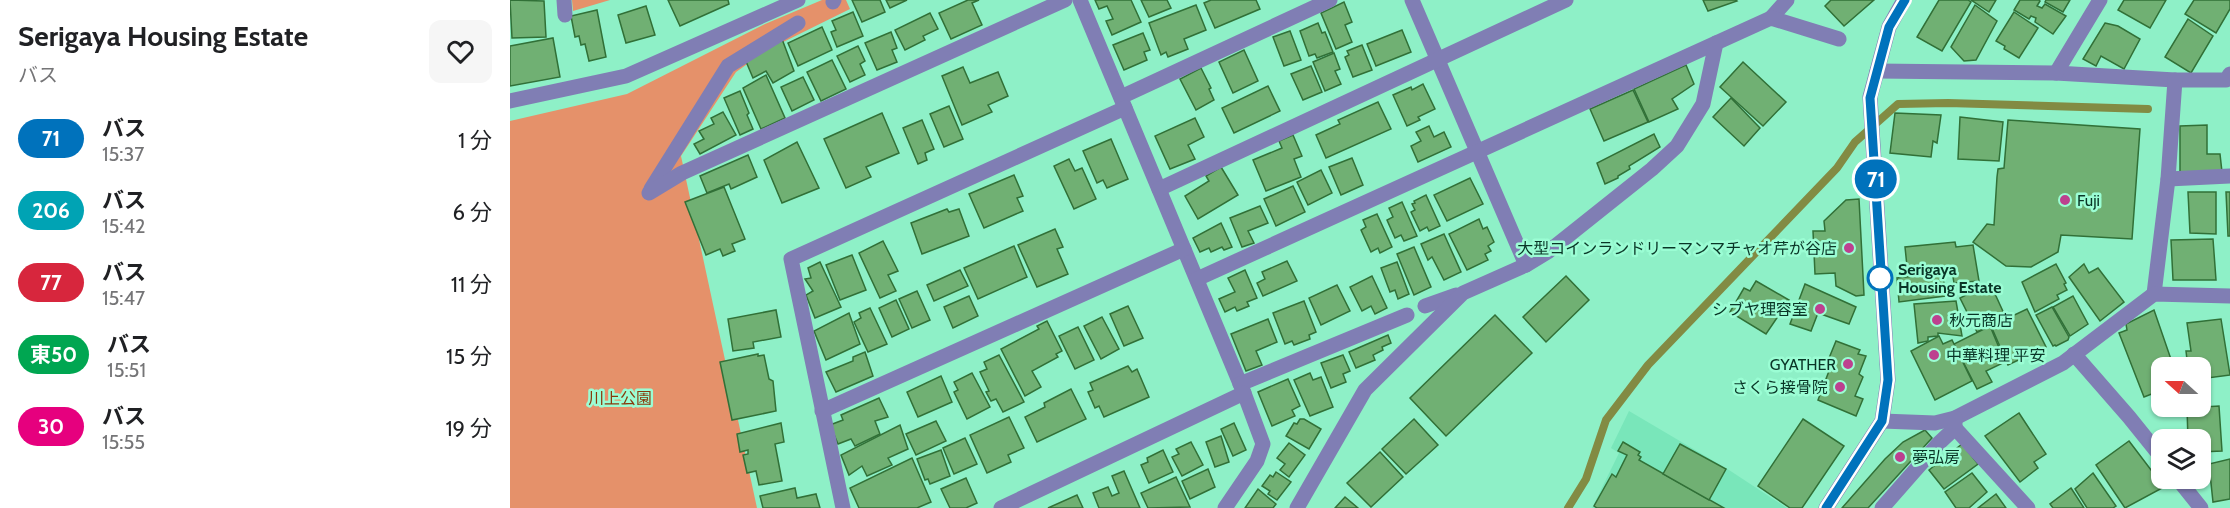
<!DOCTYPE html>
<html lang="ja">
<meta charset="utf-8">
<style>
:root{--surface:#fff;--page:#f6f6f6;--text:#202124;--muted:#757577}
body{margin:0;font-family:Cabin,"Noto Sans JP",sans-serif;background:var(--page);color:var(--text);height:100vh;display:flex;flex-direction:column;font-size:22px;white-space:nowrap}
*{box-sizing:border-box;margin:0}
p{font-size:20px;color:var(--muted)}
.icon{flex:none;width:33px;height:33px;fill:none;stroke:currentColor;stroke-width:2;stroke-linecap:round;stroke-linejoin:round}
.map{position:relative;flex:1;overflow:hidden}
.sheet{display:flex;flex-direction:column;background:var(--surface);width:510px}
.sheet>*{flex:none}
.badge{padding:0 12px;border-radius:20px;font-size:21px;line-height:39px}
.needle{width:39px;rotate:291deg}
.controls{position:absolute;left:1641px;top:357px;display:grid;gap:12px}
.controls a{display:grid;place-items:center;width:60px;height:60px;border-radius:12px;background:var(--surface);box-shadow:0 2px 4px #0004;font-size:30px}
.map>.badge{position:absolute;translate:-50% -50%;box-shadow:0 0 0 3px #fff}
.round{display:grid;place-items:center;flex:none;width:63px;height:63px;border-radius:12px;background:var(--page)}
.head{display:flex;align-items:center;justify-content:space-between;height:102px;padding:0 18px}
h1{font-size:28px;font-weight:700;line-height:45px}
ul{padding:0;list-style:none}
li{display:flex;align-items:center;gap:18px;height:72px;padding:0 18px}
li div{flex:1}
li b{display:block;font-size:22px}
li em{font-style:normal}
li .badge{min-width:66px;font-weight:700;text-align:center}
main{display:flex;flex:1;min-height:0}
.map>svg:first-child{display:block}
.built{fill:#79e6ba}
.green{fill:#e5916a}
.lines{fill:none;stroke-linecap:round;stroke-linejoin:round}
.stream{stroke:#828b43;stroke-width:8}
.building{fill:#70b073;stroke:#317037;stroke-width:1.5}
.minor{stroke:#807eb4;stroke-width:15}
.line-casing{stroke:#fff;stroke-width:14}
.line{stroke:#0072bc;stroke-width:9}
.poi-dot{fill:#bd408f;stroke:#9bfdd4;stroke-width:2}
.stop-dot{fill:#fff;stroke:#0072bc;stroke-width:3}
.labels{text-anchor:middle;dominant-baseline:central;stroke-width:5;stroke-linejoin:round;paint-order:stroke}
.poi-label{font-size:16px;fill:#093526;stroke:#9bfdd4;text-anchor:start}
.stop-label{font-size:16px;font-weight:bold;fill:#093526;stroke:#9bfdd4;text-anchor:start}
.park-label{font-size:16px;fill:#883a0d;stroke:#9bfdd4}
</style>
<main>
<section class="sheet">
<div class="head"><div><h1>Serigaya Housing Estate</h1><p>バス</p></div><a class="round"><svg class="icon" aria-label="heart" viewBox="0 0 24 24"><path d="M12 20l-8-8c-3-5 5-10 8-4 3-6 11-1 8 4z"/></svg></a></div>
<ul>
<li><span class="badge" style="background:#0072bc;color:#fff">71</span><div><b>バス</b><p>15:37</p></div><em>1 分</em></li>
<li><span class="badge" style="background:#00a3b4;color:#fff">206</span><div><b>バス</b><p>15:42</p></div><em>6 分</em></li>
<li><span class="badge" style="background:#d7263d;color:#fff">77</span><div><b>バス</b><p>15:47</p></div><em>11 分</em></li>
<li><span class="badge" style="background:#00a651;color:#fff">東50</span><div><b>バス</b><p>15:51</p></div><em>15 分</em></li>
<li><span class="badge" style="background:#e6007e;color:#fff">30</span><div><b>バス</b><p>15:55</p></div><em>19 分</em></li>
</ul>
</section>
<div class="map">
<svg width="1720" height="508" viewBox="0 0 1720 508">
<rect width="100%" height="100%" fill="#8ef0c7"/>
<polygon class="built" points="1119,411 1219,470 1277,508 1082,508 1109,453 1101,448"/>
<g class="green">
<polygon points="62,0 100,0 63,11"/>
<polygon points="312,0 336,0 340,9 257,50 226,72 171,156 247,508 0,508 0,121 117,94 255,24"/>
</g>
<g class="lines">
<polyline class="stream" points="1058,508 1076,479 1096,420 1138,365 1327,168 1345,142 1388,104 1438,103 1638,109"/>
</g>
<g class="building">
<polygon points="0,0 34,1 36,37 2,38"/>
<polygon points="158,0 218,0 219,4 170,26"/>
<polygon points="342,0 370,0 375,12 352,22"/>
<polygon points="376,0 397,0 380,8"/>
<polygon points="458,0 469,0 462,3 472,25 441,39 429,13"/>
<polygon points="585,0 621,0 631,22 602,35 596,21 603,19 597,6 589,9"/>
<polygon points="631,0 657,0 661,8 639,17"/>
<polygon points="701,0 746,0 750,9 705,28 694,3"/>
<polygon points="1193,0 1226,0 1227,1 1198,11"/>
<polygon points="1321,0 1364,0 1334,26 1315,6"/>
<polygon points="1429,0 1458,0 1461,2 1432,51 1407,37"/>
<polygon points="1461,0 1486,0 1479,12"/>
<polygon points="1510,0 1529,0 1530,1 1527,6 1532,8 1535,4 1556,16 1543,34 1525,22 1526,18 1521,16 1519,19 1504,10"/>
<polygon points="1536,0 1560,0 1553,12 1535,2"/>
<polygon points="1614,0 1656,0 1640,28 1608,10"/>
<polygon points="1684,0 1720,0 1720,9 1706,33 1675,14"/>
<polygon points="834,2 842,22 835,25 842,42 826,49 811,13"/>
<polygon points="686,5 696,30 674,39 678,49 658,57 656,52 651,55 639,23"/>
<polygon points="1465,5 1487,21 1466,60 1454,61 1441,47"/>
<polygon points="136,6 145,35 116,43 108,15"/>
<polygon points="87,10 96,57 79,61 75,44 71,45 69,36 65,37 61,16"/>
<polygon points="343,12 353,36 327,47 321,32 326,30 322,21"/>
<polygon points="1504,12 1528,28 1509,58 1494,49 1495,46 1486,41"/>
<polygon points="420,13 428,29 413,36 415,40 395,50 385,30"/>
<polygon points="1678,19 1703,36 1681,73 1655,57"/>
<polygon points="808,23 812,33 815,32 823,52 807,58 805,54 799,56 790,31"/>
<polygon points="1595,23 1608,26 1630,39 1614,69 1591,56 1586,66 1573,59"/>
<polygon points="312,27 322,50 288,66 278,43"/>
<polygon points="892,30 901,52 866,66 857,44"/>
<polygon points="780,31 791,60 774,66 763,37"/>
<polygon points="381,32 387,48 382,50 387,62 367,70 355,43"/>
<polygon points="633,33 640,50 634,52 637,60 614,70 603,45"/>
<polygon points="43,38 50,77 0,86 0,46"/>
<polygon points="272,39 284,71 263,83 256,71 243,78 235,59"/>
<polygon points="852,45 862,70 843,77 835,57 839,55 837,51"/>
<polygon points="348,46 355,61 350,64 355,75 340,82 327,56"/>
<polygon points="734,50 748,81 723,93 709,62"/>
<polygon points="824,53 830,69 825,71 831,84 815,91 803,62"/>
<polygon points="322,60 336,89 311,101 297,72"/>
<polygon points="1233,62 1276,102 1253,126 1210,87"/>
<polygon points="1176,65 1184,84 1162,99 1168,109 1139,122 1124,89"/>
<polygon points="801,66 812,92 793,100 781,74"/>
<polygon points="453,67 460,83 488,72 498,96 478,105 482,112 452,125 432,76"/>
<polygon points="691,68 701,88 699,89 704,100 686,110 670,79"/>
<polygon points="256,75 275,118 251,129 233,88"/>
<polygon points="293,77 304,100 282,111 271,87"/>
<polygon points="913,84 925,109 908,117 910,120 897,126 883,95 901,87 902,90"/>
<polygon points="758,86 770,111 724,133 712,108"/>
<polygon points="1123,90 1138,122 1094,141 1080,109"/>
<polygon points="230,91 239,113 237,115 243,129 230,135 214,98"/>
<polygon points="1221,98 1250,128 1234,146 1203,117"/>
<polygon points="868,102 881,129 816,158 806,135 830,124 828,120"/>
<polygon points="439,106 453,139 434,147 420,114"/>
<polygon points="213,112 226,135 190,154 184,144 194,139 189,131 204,124 201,118"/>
<polygon points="372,113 389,153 356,167 361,177 336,188 314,139"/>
<polygon points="1385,113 1431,115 1427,143 1423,141 1421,157 1380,153"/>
<polygon points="1450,117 1493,122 1489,161 1448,159"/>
<polygon points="685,118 694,137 678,145 685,159 660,169 645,136"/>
<polygon points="412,120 424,149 415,153 417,160 408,164 393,128"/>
<polygon points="1498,120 1630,129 1622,239 1551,235 1548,252 1521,267 1496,266 1463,242 1477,224 1484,225 1487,177 1488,169 1494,168"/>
<polygon points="1697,125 1697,154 1710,154 1712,172 1670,172 1670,126"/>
<polygon points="919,126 924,137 934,132 941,147 908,162 901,146 911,141 906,132"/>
<polygon points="1144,134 1150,147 1119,166 1120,169 1108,176 1108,178 1095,184 1087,163"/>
<polygon points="783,135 792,156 784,159 791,177 756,191 743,160 772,148 769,141"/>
<polygon points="601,139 618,179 597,188 593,180 587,183 573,151"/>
<polygon points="287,142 309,188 272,203 254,160"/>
<polygon points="238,155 247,177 221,189 219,184 197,193 190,176"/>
<polygon points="842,158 853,185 831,195 819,167"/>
<polygon points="559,159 565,171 572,168 586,199 564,209 544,166"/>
<polygon points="711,167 728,195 688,219 675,196 699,181 696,176"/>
<polygon points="811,170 822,193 798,205 787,182"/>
<polygon points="504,175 513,196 507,198 513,211 474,228 459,194"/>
<polygon points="960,178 973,204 937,221 924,195"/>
<polygon points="783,186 795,212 766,226 754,199"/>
<polygon points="214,187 235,239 222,244 225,251 213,256 210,249 196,255 175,202"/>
<polygon points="1678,192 1706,192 1706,234 1680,233"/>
<polygon points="1716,192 1720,192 1720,236 1718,236"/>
<polygon points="916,195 930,226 919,231 917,227 910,231 901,212 905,210 902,204 905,203 904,201"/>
<polygon points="1349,199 1354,295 1346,296 1326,286 1325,273 1305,274 1303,231 1315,231 1314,221 1336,200"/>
<polygon points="892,202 907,236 894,241 891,235 885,238 877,220 883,217 879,208"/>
<polygon points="750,206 758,223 738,231 744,243 732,247 720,218"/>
<polygon points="437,209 439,212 449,209 459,236 412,254 401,223"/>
<polygon points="867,214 882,247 870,253 868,248 861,252 851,230 856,227 853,220"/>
<polygon points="969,219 973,229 977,227 984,242 978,246 981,251 975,254 978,260 957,270 939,234"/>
<polygon points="711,223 722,247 714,250 712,247 701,252 699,248 690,252 683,238"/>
<polygon points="545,229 553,247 547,249 558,274 527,287 508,245"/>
<polygon points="934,234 951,272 934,280 922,257 918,260 911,244"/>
<polygon points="1703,239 1706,280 1663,280 1661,240"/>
<polygon points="373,241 388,271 378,275 386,291 370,298 349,253"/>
<polygon points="1445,242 1446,247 1463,245 1469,281 1444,283 1442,271 1398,276 1395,247"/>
<polygon points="504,246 517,277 468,299 454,268"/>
<polygon points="904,247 921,287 904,295 887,254"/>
<polygon points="342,255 356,290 330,300 316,265"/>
<polygon points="777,261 787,281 753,296 747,283 755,279 752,272"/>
<polygon points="310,262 331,307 305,318 296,295 303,291 295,279 301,278 298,268"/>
<polygon points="887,262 899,294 888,299 885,290 880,292 871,268"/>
<polygon points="1546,264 1556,283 1554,284 1557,290 1547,295 1549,299 1525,312 1512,282"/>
<polygon points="1574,264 1579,273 1588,268 1614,302 1590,321 1559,277"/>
<polygon points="450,270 458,286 424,301 417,285"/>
<polygon points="735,270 747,298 737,302 739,306 727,311 725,307 715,312 709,299 725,292 718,278"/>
<polygon points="1433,273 1435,296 1389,302 1387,278"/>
<polygon points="862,276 877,308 865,314 861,306 852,311 840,287"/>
<polygon points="1056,276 1079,300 1036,342 1013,317"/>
<polygon points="1246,281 1279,300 1256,334 1220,312 1234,288 1240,291"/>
<polygon points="1480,283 1496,318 1467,332 1450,298"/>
<polygon points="1295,284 1346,307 1339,324 1308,313 1301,331 1280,324"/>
<polygon points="827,285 840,311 811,325 799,298"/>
<polygon points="407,291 420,320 402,328 389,299"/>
<polygon points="459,296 468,316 443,328 434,307"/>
<polygon points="1563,296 1578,324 1560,336 1543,307"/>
<polygon points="386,300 399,329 382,337 369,308"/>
<polygon points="794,301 806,332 799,335 800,339 784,345 782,341 775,344 763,313"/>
<polygon points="1446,301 1452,336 1428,333 1428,336 1418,337 1418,341 1408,343 1404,304"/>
<polygon points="618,306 633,338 614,346 600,314"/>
<polygon points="1542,307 1559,337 1558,340 1546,346 1545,345 1543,346 1526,315"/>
<polygon points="360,308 377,344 358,352 344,322 351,318 349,313"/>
<polygon points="1517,309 1536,347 1498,365 1481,326"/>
<polygon points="266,310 271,337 243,342 244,348 223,351 218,319"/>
<polygon points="1644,310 1664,368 1652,368 1652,390 1634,397 1609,333 1617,330 1616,324"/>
<polygon points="339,313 350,344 316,360 304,331"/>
<polygon points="985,315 1022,353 936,436 900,398"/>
<polygon points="592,317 609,349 591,359 574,326"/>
<polygon points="758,319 767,342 746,351 752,365 736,371 721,334"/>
<polygon points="1711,319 1720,375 1690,379 1690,368 1678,368 1676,351 1681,351 1677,323"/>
<polygon points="537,321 552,351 546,354 548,357 522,371 531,387 515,396 491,349 529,329 527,326"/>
<polygon points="1480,326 1495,362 1476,371 1482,382 1467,389 1444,344"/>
<polygon points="568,327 584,360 565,369 549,336"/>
<polygon points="878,335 881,343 872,347 873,350 863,355 865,360 846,368 839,352"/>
<polygon points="1429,336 1433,344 1442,340 1462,381 1425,400 1401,351"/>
<polygon points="1326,341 1350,350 1348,354 1356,356 1349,374 1353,377 1345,396 1353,399 1346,416 1308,400 1319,371 1315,368"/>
<polygon points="355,352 363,376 326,392 316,372 343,361 343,357"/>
<polygon points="248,354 248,356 254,355 259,379 263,381 266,411 222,420 210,362"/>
<polygon points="489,355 514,402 493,412 486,399 481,401 476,392 479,391 470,372 477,369 474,362"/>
<polygon points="833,355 840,371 833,374 836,382 821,388 811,363"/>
<polygon points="618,366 622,372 627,369 639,397 594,417 589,406 585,408 578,392 583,390 580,383"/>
<polygon points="462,373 480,407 457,419 444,392 448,390 444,382"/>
<polygon points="800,373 803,380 811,377 823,407 800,416 784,380"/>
<polygon points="431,376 442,402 408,417 397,392"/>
<polygon points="778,379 790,406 782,410 785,416 762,426 748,392"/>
<polygon points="561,389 576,419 527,442 515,417 535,407 534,403"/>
<polygon points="369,398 378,417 365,421 370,434 345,446 341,439 328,444 320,425 333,420 331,415"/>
<polygon points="1709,406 1712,451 1690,452 1690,440 1678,440 1677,408"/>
<polygon points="1509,413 1536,454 1524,462 1528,468 1510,482 1475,436"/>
<polygon points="499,417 514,448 498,455 501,462 477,473 460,435"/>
<polygon points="790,419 794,419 811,429 799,449 776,436 784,423 787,424"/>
<polygon points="904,419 928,445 896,474 872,449"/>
<polygon points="1293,419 1334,446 1292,508 1280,508 1248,486"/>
<polygon points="426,421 436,441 406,455 396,434"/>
<polygon points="271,423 274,442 265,444 272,481 249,485 246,471 237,473 233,455 238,454 238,450 230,452 227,434"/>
<polygon points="724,423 736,450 723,456 711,429"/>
<polygon points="390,425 398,449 378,458 382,465 357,476 352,466 339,475 331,455"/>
<polygon points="1415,430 1422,438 1358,508 1332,508 1375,459 1393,442"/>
<polygon points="711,436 719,462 705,467 696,442"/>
<polygon points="455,438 467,464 444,474 433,448"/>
<polygon points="1619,441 1654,487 1615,508 1586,465"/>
<polygon points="681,442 693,465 672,476 662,457 669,454 666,449"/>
<polygon points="1113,442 1130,452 1128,455 1131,457 1129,460 1214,508 1087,508 1084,506 1102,474 1106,477 1117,455 1108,451"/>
<polygon points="779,443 795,455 779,477 770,470 775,464 767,458"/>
<polygon points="1170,444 1216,469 1199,500 1153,474"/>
<polygon points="1452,444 1468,464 1434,489 1419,470"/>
<polygon points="431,450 440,476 420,484 418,479 415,480 407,459"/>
<polygon points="653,450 663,472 639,483 631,465 638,462 637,458"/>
<polygon points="870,452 893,477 861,507 837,483"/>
<polygon points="402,458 421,502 407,508 349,508 340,488"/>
<polygon points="1720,459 1720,499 1703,502 1699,464"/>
<polygon points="698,469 705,487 680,499 672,481"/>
<polygon points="614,471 630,508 589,508 583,493 598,487 602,496 609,493 602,476"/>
<polygon points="766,472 781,482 767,500 758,494 760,491 752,486 760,475 763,477"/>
<polygon points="1462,473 1477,492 1459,508 1446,508 1435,492"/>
<polygon points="1583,473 1606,506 1603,508 1577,508 1565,489"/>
<polygon points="666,477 680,507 638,508 631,493"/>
<polygon points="456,478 467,503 456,508 440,508 431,489"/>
<polygon points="285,488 287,498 306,494 310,508 253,508 250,496"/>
<polygon points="1561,488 1574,508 1543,508 1540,504"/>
<polygon points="748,489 766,504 763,508 735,508"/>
<polygon points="1486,494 1496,508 1468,508"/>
<polygon points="567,495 573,508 538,508"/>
<polygon points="835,497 848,508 825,508"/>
</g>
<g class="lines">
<g class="minor">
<polyline points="54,0 55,15"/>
<polyline points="570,0 734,393 753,444 747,461 715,508"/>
<polyline points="902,0 1016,265"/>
<polyline points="323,2 324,0"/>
<polyline points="1261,18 1277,0"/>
<polyline points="1367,71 1546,73 1665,80 1716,80 1720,74"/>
<polyline points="1546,73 1590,0"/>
<polyline points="611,97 820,0"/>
<polyline points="0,101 116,76 288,0"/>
<polyline points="1658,179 1720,176"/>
<polyline points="141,189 218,66 288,23"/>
<polyline points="649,189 1056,0"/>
<polyline points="139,193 172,173 555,0"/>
<polyline points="687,279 1261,18 1329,39"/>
<polyline points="1644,294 1658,179 1665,80"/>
<polyline points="915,306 946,295"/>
<polyline points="1564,354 1619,417 1652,458"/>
<polyline points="730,384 897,315"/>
<polyline points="312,411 674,249"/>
<polyline points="1372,421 1425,423 1445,418 1553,363 1644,294 1720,296"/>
<polyline points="1445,428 1518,508"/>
<polyline points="1667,478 1691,508"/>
<polyline points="333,508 281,259 615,108"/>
<polyline points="491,508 734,393"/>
<polyline points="787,508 855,390 953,293 1016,265 1039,251 1142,169 1167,146 1193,104 1206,43"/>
<polyline points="1316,508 1372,421 1378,380 1360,97 1379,27 1394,0"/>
<polyline points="1372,508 1429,443 1445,428 1445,418"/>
</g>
</g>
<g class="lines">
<g class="line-casing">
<polyline id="line" points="1316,508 1372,421 1378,380 1360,98 1379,27 1395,0"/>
</g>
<use href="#line" class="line"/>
</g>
<g class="poi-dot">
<circle cx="1555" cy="200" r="6"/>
<circle cx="1339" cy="248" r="6"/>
<circle cx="1310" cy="309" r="6"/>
<circle cx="1427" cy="320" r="6"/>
<circle cx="1424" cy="355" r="6"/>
<circle cx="1338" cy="364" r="6"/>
<circle cx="1330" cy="387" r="6"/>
<circle cx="1390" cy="457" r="6"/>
</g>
<circle class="stop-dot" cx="1370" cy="278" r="12"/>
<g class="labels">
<g class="poi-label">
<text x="1567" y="200">Fuji</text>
<text x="1327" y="248" text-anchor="end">大型コインランドリーマンマチャオ芹が谷店</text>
<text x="1298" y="309" text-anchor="end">シブヤ理容室</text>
<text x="1439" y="320">秋元商店</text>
<text x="1436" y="355">中華料理 平安</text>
<text x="1326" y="364" text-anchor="end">GYATHER</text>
<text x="1318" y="387" text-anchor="end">さくら接骨院</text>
<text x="1402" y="457">夢弘房</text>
</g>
<g class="stop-label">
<text x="1388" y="269">Serigaya<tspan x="1388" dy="18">Housing Estate</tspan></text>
</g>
<g class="park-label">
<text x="110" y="398">川上公園</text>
</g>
</g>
</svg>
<div class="controls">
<a><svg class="needle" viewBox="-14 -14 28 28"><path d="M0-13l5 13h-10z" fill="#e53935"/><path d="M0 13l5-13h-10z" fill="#757577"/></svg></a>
<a><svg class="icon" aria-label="layers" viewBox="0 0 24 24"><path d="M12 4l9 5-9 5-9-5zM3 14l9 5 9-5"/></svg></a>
</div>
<b class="badge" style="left:1366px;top:179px;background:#0072bc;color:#fff">71</b>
</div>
</main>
